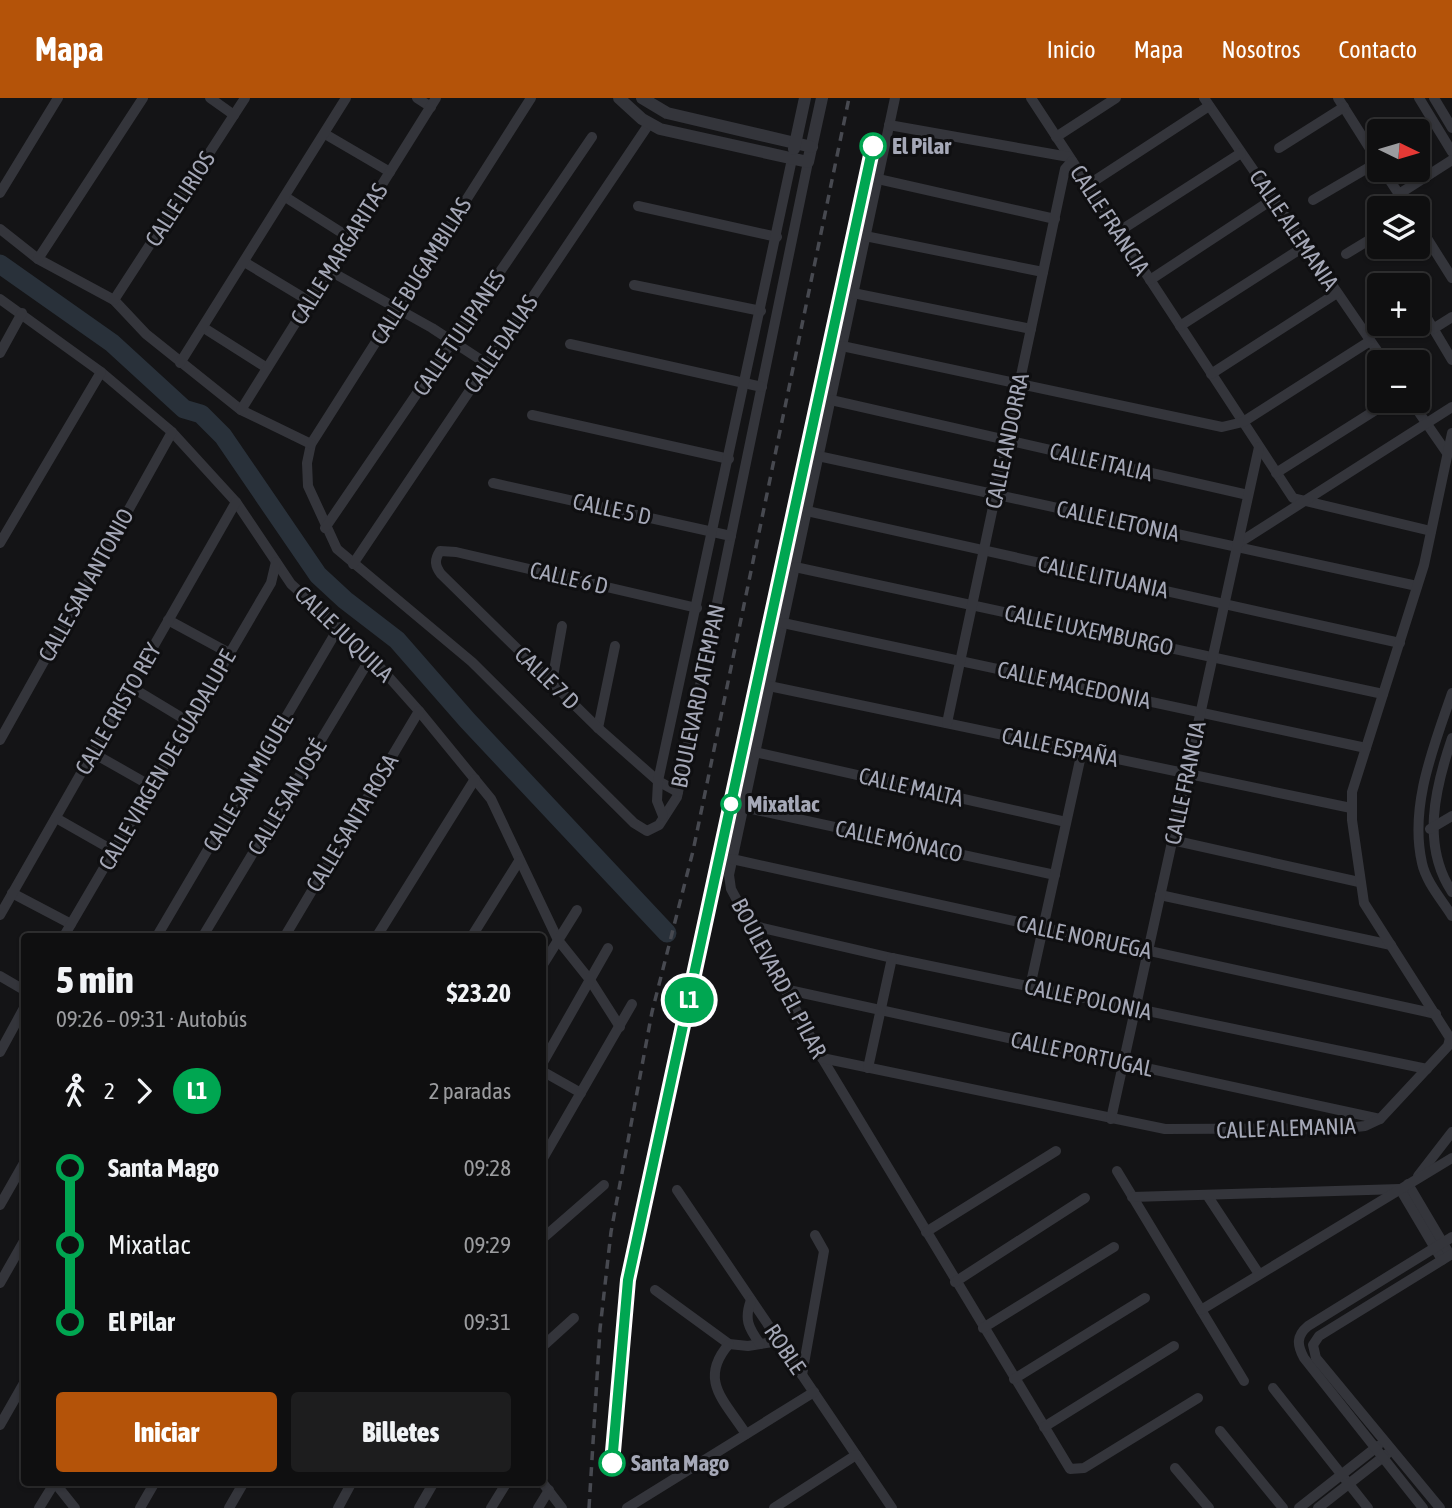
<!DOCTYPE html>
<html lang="es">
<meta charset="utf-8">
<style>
:root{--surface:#0f0f10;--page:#1d1d1e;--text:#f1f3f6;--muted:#9b9c9f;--line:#2f2f30;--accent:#b45309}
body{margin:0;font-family:"Asap Condensed",sans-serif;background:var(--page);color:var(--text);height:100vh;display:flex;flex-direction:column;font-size:26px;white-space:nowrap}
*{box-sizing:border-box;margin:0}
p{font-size:23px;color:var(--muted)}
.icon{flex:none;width:38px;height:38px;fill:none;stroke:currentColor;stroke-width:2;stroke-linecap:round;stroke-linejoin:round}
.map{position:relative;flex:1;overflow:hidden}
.details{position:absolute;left:21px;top:835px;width:525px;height:553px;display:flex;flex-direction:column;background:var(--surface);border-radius:7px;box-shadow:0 2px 5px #0004,0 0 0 2px var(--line)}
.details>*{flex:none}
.badge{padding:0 14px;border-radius:23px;font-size:24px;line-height:46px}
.needle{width:46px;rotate:95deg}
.tools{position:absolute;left:1367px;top:21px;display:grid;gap:14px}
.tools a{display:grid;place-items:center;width:63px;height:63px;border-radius:7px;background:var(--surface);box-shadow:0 2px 5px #0004,0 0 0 2px var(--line);font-size:35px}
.map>.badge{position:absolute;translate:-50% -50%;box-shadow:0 0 0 4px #fff}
.legs{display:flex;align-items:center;gap:10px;height:77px;padding:0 35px;font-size:23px}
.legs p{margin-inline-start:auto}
.headline{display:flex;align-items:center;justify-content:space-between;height:119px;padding:0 35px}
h1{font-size:38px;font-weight:800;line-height:52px}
.action{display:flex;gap:14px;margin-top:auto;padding:14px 35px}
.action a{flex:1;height:80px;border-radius:7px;background:var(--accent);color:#fff;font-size:28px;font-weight:800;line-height:80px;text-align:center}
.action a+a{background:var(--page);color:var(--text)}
ul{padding:0 35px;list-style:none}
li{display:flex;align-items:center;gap:24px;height:77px;font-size:26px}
li i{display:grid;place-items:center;width:10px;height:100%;margin:0 9px;background:currentColor}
li i::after{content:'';width:18px;height:18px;margin:-9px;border:5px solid;border-radius:50%;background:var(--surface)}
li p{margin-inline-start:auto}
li:first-child i{background:linear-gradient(#0000 50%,currentColor 0)}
li:last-child i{background:linear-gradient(currentColor 50%,#0000 0)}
header{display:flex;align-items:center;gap:42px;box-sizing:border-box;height:98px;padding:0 35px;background:var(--accent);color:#fff}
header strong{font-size:33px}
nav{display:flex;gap:38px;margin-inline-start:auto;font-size:24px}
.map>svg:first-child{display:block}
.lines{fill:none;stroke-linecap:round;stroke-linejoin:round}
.river{stroke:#29313a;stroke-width:19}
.minor{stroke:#34353b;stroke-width:10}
.tertiary{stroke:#34353b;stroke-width:12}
.rail{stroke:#474950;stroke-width:3.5;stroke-dasharray:9 7;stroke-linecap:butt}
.line-1-casing{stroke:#fff;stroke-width:16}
.line-1{stroke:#00a651;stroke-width:10}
.stop-1-dot{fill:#fff;stroke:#00a651;stroke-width:3.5}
.labels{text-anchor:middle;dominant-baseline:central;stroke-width:6;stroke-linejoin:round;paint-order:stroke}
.stop-label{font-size:23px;font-weight:bold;fill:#a5a8b7;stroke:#0f0f11;text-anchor:start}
.street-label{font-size:23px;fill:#a5a8b7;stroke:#0f0f11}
</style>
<header>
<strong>Mapa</strong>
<nav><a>Inicio</a><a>Mapa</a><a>Nosotros</a><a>Contacto</a></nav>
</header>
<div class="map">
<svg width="1452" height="1410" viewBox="0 0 1452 1410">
<rect width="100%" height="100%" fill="#141416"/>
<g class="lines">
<polyline class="river" points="0,166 112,245 184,311 201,316 223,338 318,477 345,502 397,542 467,622 667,835"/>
<g class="minor">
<polyline points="210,0 234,17"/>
<polyline points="417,0 431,9"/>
<polyline points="531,0 311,346 307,365 308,388 337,451 472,564 634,725 647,733 659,727 677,699 808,64"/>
<polyline points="895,0 729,777 731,791 822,960 1070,1371 1084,1370 1198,1300"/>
<polyline points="1031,0 1293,400 1431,433"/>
<polyline points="1204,0 1385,264"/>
<polyline points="1338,0 1379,65"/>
<polyline points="1419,0 1452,54"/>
<polyline points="1434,0 1452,30"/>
<polyline points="889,27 1069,59"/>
<polyline points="325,36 390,74"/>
<polyline points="1056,39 1116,0"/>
<polyline points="1279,50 1344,9"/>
<polyline points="1383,72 1408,110"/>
<polyline points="878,81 1055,121"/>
<polyline points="1088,87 1209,8"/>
<polyline points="0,95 58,0"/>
<polyline points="1399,96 1452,62"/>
<polyline points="287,100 350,140"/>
<polyline points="1313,102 1378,64"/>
<polyline points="638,108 777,139"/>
<polyline points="1418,126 1452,180"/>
<polyline points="0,131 38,161 114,202 146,236 241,312 311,346"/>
<polyline points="1118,134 1241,55"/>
<polyline points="865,138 1043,174"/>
<polyline points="1346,156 1379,136"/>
<polyline points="38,161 143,0"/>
<polyline points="246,165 309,203"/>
<polyline points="330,173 432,230 487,266"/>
<polyline points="1150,182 1273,101"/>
<polyline points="634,187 761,213"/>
<polyline points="853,195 1031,231"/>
<polyline points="0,201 101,274 172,334 236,404 291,486 371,559 419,613 491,701 558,842 590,882 620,929"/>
<polyline points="114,202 245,0"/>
<polyline points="1418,205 1452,262"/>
<polyline points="1180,228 1305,148"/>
<polyline points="204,230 267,270"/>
<polyline points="1433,231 1452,219"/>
<polyline points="570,246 762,289"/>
<polyline points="842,248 1222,329 1243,324 1370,243"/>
<polyline points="0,255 22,215"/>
<polyline points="180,265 346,0"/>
<polyline points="1211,276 1337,195"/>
<polyline points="831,302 1248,397"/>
<polyline points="1411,303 1447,355"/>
<polyline points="241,312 436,0"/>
<polyline points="532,317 729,361"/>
<polyline points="818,358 1417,488"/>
<polyline points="1276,375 1390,303"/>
<polyline points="493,385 731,438"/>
<polyline points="807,413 1400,545"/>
<polyline points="325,430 592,39"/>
<polyline points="0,445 101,274"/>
<polyline points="1237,446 1452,309"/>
<polyline points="353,466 649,26"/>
<polyline points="795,469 1383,596"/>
<polyline points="168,522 229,555"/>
<polyline points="783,525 1366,650"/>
<polyline points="552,584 562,528"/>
<polyline points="769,588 1351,710"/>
<polyline points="131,589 189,624"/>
<path d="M1452,595C1434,648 1409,708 1422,765C1426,784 1442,802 1452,818"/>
<polyline points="947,625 1065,71 1072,63"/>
<polyline points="598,630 615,548"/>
<path d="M1452,640C1435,690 1421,747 1452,794"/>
<polyline points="0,642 172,334"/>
<polyline points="755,654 1066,724"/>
<polyline points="93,655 151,688"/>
<path d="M678,694L658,683L598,630L441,476C435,468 434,462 440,453L456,454L697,510"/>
<polyline points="743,709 1055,777"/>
<polyline points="663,718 657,703 658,683 792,61"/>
<polyline points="56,720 114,753"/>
<polyline points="1430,731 1452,718"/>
<polyline points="1172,742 1359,784"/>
<polyline points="732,761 1436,916"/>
<polyline points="12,795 71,826"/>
<polyline points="1160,797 1391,847"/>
<polyline points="0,817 236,404"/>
<polyline points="750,827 892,860 1427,971"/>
<polyline points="64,838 271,485 276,464"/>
<polyline points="157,838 339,529"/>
<polyline points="203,838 371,559"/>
<polyline points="285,838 419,613"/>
<polyline points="377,838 475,681"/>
<polyline points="472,838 519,763"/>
<polyline points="542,868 577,812"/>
<polyline points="0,878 24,892"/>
<polyline points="1030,889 1082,653"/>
<polyline points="784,891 1380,1021"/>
<polyline points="0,954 24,910"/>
<polyline points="822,960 1165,1031 1347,1030 1365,1028 1380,1021 1448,948 1450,940 1364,805 1352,722 1352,694 1424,467 1452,335"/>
<polyline points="542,966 608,850"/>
<polyline points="868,970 892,860"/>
<polyline points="542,973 581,995"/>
<polyline points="1111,1021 1259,349"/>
<polyline points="542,1062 632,906"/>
<polyline points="1117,1073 1244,1283"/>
<polyline points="1418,1078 1452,1034"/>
<polyline points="1408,1086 1450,1157"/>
<polyline points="677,1092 892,1410"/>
<polyline points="1207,1097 1259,1176"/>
<polyline points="1132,1099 1400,1091 1442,1162"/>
<polyline points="0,1107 24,1065"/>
<polyline points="926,1134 1056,1053"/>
<polyline points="542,1141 604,1087"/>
<polyline points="955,1184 1085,1100"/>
<polyline points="0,1185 24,1143"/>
<polyline points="655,1192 729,1246 748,1248 779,1243"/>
<path d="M751,1202C744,1221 748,1229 760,1246"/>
<polyline points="1201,1212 1452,1060"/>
<polyline points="983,1230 1114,1149"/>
<path d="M729,1246C698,1282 724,1302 746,1336"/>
<polyline points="542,1249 574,1220"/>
<polyline points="802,1277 824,1153 815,1137"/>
<polyline points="1014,1281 1145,1200"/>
<polyline points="1273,1290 1368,1410"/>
<polyline points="0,1327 24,1285"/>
<polyline points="1044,1329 1174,1248"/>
<polyline points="1220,1333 1283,1410"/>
<polyline points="1175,1370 1209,1410"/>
<polyline points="542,1384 562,1410"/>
<polyline points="55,1385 75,1410"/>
<polyline points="39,1410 55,1384"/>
<polyline points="140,1410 155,1384"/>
<polyline points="229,1410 244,1384"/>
<polyline points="338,1410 352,1384"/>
<polyline points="419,1410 434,1384"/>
<polyline points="491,1410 507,1384"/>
<polyline points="538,1410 549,1392"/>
<polyline points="627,1410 814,1294"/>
<polyline points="774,1410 856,1357"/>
<polyline points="1299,1410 1378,1348"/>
<polyline points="1318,1410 1387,1356"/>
<path d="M1423,1410L1304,1260C1297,1247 1296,1238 1308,1228L1452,1139"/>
<polyline points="1440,1410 1316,1260 1313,1247 1319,1238 1452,1156"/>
</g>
<g class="tertiary">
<polyline points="619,0 642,21 660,31 808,64 822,0"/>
<polyline points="642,0 667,15 812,49"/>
<polyline points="794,51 805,0"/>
</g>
<polyline class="rail" points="589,1410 600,1231 611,1134 652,914 693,753 849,0"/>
</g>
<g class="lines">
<g class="line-1-casing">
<polyline id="line-1" points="612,1365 628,1182 873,48"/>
</g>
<use href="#line-1" class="line-1"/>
</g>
<g class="stop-1-dot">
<circle cx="873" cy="48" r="12"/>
<circle cx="731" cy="706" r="9"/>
<circle cx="612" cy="1365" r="12"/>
</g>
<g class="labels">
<g class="stop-label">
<text x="892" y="48">El Pilar</text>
<text x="747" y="706">Mixatlac</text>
<text x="631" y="1365">Santa Mago</text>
</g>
<g class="street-label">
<text transform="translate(180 101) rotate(-57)">CALLE LIRIOS</text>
<text transform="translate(1110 122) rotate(57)">CALLE FRANCIA</text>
<text transform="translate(1294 132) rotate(56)">CALLE ALEMANIA</text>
<text transform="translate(339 156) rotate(-58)">CALLE MARGARITAS</text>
<text transform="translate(421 173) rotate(-58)">CALLE BUGAMBILIAS</text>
<text transform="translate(459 235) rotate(-56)">CALLE TULIPANES</text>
<text transform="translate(501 246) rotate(-56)">CALLE DALIAS</text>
<text transform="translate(1007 343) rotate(-78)">CALLE ANDORRA</text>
<text transform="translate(1101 364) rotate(13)">CALLE ITALIA</text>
<text transform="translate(612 411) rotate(12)">CALLE 5 D</text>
<text transform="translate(1118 423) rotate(12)">CALLE LETONIA</text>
<text transform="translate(1103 479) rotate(12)">CALLE LITUANIA</text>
<text transform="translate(569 480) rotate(13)">CALLE 6 D</text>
<text transform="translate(86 487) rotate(-61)">CALLE SAN ANTONIO</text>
<text transform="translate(1089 532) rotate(12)">CALLE LUXEMBURGO</text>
<text transform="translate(344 536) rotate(44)">CALLE JUQUILA</text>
<text transform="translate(547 580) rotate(44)">CALLE 7 D</text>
<text transform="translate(1074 587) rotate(12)">CALLE MACEDONIA</text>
<text transform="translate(698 598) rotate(-78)">BOULEVARD ATEMPAN</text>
<text transform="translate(118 611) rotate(-60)">CALLE CRISTO REY</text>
<text transform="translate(1060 649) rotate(12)">CALLE ESPAÑA</text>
<text transform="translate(167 662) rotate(-60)">CALLE VIRGEN DE GUADALUPE</text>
<text transform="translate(248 684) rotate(-60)">CALLE SAN MIGUEL</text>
<text transform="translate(1185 685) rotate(-78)">CALLE FRANCIA</text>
<text transform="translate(911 689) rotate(13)">CALLE MALTA</text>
<text transform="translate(287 699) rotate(-59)">CALLE SAN JOSÉ</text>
<text transform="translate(352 725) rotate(-59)">CALLE SANTA ROSA</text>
<text transform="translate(899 743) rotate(12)">CALLE MÓNACO</text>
<text transform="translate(1084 839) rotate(12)">CALLE NORUEGA</text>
<text transform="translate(779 880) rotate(62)">BOULEVARD EL PILAR</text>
<text transform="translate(1088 901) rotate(12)">CALLE POLONIA</text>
<text transform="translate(1082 956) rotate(12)">CALLE PORTUGAL</text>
<text transform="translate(1286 1030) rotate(-2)">CALLE ALEMANIA</text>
<text transform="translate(785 1251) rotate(56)">ROBLE</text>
</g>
</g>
</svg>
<div class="tools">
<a><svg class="needle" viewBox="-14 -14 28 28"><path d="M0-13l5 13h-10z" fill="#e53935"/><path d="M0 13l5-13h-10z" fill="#9b9c9f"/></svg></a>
<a><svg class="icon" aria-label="layers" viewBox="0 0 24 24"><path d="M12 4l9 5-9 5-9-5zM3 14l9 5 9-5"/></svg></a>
<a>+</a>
<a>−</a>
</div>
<b class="badge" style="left:689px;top:902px;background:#00a651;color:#fff">L1</b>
<section class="details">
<div class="headline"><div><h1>5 min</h1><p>09:26 – 09:31 · Autobús</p></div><b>$23.20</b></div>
<div class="legs"><svg class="icon" aria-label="walk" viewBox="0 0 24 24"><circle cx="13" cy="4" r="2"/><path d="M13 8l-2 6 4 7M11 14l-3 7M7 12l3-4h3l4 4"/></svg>2<svg class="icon" aria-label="forward" viewBox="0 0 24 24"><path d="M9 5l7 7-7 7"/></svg><b class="badge" style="background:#00a651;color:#fff">L1</b><p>2 paradas</p></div>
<ul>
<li><i style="color:#00a651"></i><b>Santa Mago</b><p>09:28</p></li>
<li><i style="color:#00a651"></i><span>Mixatlac</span><p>09:29</p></li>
<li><i style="color:#00a651"></i><b>El Pilar</b><p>09:31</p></li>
</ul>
<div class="action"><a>Iniciar</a><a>Billetes</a></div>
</section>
</div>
